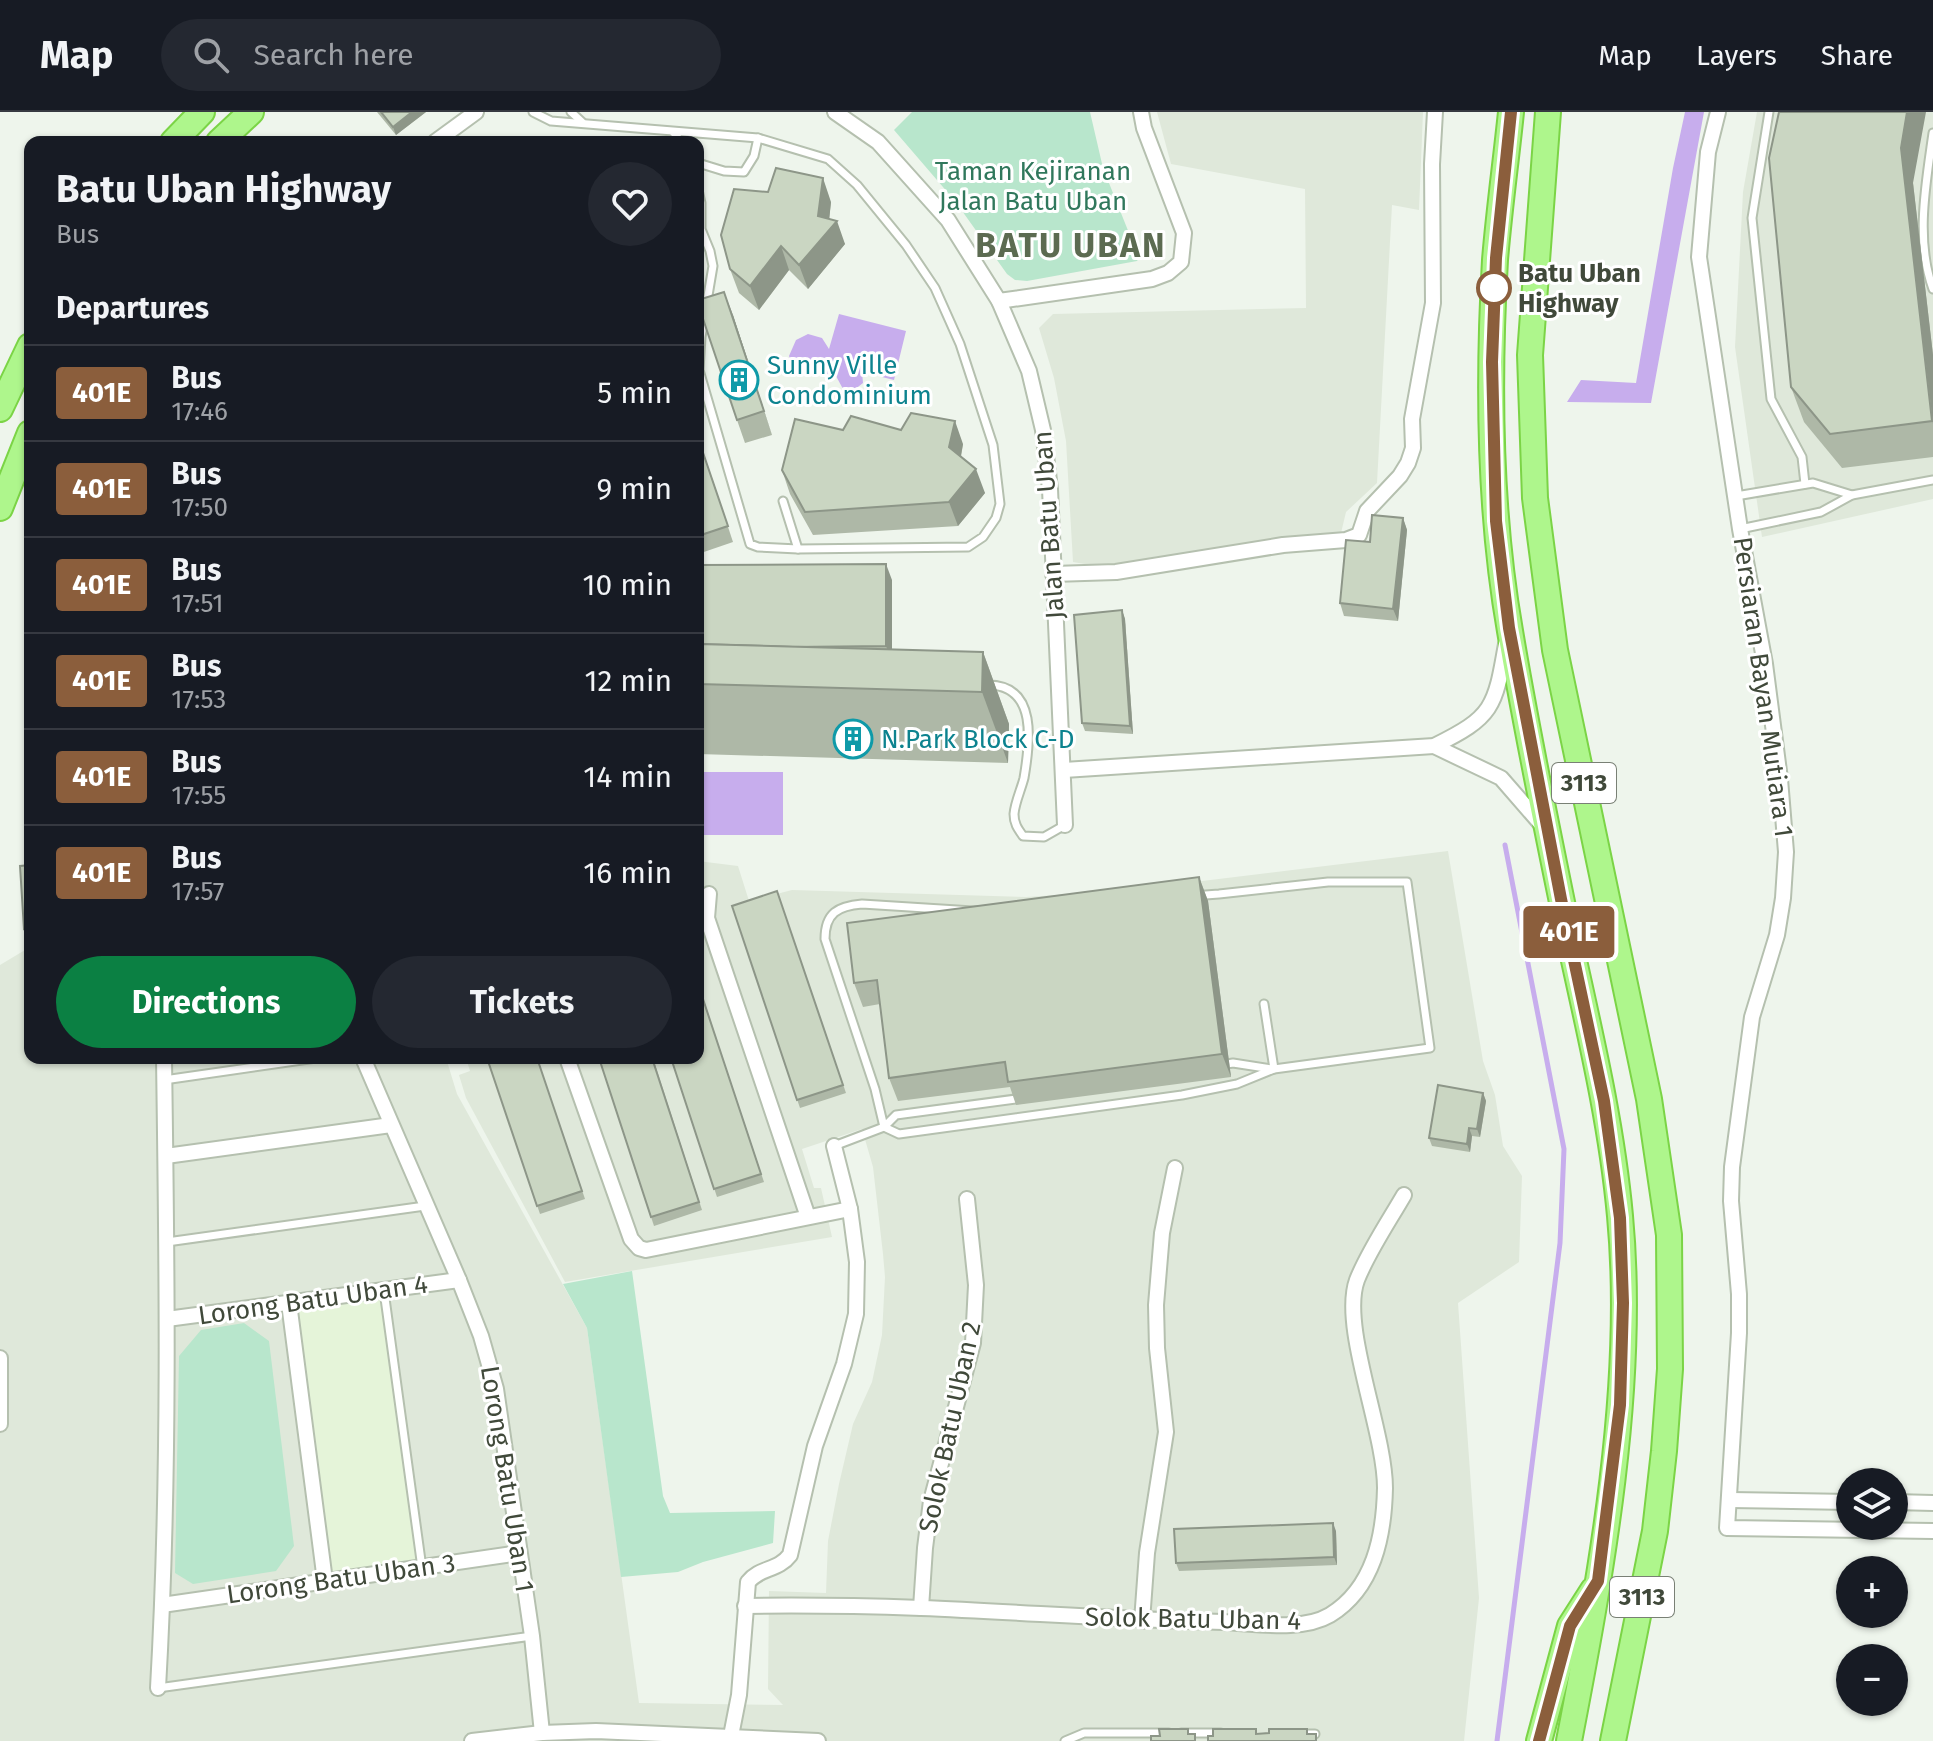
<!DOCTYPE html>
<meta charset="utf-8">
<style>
:root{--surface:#171b24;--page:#242831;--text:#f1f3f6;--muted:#9ea1a6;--line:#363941;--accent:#0b8043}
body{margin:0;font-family:"Fira Sans",sans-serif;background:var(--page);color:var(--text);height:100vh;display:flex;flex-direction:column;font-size:30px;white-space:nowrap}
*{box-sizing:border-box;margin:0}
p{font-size:26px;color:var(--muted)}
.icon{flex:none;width:44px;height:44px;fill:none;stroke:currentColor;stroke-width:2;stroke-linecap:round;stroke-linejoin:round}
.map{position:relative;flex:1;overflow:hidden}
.panel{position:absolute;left:24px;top:24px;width:680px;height:928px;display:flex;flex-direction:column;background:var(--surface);border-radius:16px;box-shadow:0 2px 6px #0004}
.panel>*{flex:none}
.badge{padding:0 16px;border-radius:6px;font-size:28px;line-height:52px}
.buttons{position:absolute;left:1836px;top:1356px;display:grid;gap:16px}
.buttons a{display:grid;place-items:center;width:72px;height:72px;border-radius:50%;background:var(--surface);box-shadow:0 2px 6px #0004;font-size:40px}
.map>.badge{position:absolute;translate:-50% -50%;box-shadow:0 0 0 4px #fff}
h2{padding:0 32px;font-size:30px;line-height:72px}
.round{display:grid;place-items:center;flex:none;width:84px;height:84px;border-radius:42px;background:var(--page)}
.summary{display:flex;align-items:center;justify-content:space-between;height:136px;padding:0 32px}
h1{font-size:38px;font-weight:700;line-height:60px}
.button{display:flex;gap:16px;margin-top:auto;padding:16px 32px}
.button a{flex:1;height:92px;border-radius:48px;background:var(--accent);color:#fff;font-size:32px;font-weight:700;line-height:92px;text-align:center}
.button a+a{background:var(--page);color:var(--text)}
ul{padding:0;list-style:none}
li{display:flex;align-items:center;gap:24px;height:96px;padding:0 32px;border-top:2px solid var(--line)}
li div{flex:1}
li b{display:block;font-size:30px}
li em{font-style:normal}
li .badge{min-width:88px;font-weight:700;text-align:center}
header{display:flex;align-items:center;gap:48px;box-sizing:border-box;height:112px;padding:0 40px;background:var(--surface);border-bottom:2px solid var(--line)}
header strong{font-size:38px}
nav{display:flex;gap:44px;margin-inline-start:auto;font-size:28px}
.search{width:560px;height:72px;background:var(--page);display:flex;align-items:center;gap:20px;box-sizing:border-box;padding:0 28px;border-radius:44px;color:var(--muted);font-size:30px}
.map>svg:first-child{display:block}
.residential{fill:#dfe8da}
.commercial{fill:#e5f4d9}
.green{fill:#b8e6cc}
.water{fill:#c7aded}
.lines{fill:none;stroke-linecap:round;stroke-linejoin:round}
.stream{stroke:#c7aded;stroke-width:5}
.service-casing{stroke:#b5c0af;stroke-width:11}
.minor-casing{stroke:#b5c0af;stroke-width:18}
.trunk-casing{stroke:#7bd446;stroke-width:28}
.service{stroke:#fff;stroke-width:7}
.minor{stroke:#fff;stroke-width:14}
.trunk{stroke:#aef68c;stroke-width:24}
.wall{fill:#aeb8a7}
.shaded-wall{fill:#8d9688}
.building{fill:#cad6c2;stroke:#8d9688;stroke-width:2}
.line-casing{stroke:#fff;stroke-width:18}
.line{stroke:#8b5e3c;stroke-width:12}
.stop-dot{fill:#fff;stroke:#8b5e3c;stroke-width:4}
.labels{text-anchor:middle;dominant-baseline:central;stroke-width:6;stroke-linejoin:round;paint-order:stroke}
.shield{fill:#fff;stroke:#798075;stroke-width:2}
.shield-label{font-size:24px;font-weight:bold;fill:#40493a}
.park-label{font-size:26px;fill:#30785c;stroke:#fff}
.stop-label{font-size:26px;font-weight:bold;fill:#40493a;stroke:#fff;text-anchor:start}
.culture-label{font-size:26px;fill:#0d838f;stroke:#fff;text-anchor:start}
.street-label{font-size:26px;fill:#40493a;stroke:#fff}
.district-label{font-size:34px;font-weight:bold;letter-spacing:2px;fill:#5c6b51;stroke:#fff}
</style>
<header>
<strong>Map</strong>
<div class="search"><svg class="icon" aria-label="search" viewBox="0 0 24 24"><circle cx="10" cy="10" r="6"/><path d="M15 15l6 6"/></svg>Search here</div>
<nav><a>Map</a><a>Layers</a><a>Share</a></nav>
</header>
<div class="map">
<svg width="1933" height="1629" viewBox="0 0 1933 1629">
<rect width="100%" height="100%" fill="#eef5ec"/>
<g class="residential">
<polygon points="1157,0 1423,0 1419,98 1392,93 1377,371 1346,400 1341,421 1154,445 1128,452 1102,455 1073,450 1066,329 1054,266 1039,216 1053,202 1306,196 1305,77 1171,52"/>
<polygon points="1757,0 1933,0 1933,387 1762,425 1735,235 1743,80"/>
<polygon points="1448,739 1483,949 1495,983 1503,1034 1522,1064 1519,1150 1458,1191 1479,1486 1464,1629 0,1629 0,853 30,835 30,946 446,946 457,982 587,1216 639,1591 783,1593 768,1577 769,1479 826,1481 828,1429 839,1372 853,1312 872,1270 882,1223 885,1165 883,1142 873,1055 862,1017 802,1037 814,1076 821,1076 832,1125 565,1170 466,986 459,963 470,959 466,946 698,946 698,749 738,754 749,789 792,778 1026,785 1120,779"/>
</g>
<polygon class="commercial" points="384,1179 422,1456 325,1469 289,1191"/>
<g class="green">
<polygon points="912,0 1090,0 1103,56 1139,146 1137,149 1027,169 1015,168 1007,162 955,89 894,18"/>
<polygon points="632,1159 663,1384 670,1401 775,1399 773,1431 703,1450 678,1460 621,1465 587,1216 563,1172"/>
<polygon points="244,1211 269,1229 294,1434 276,1459 193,1472 175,1461 179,1244 201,1218"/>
</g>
<g class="water">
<polygon points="1685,0 1704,0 1651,291 1567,290 1581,268 1636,271 1673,56"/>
<path d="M839,202L906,219L894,268L862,260L863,271L854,278L843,277L836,264C821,259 809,262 795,259L789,244L796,228L808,222L822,226L829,237Z"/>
<rect x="698" y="660" width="85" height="63"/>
</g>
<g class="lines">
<polyline class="stream" points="1497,1629 1560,1131 1564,1037 1505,733"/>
<g class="service-casing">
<g id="service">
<polyline points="533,0 551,9 758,26 828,47 857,73 906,133 935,176 960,232 993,333 1000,392 996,406 983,425 968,435 798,437 758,435 750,432 699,258 701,225 713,154 710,139 701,117 701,91 698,78"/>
<polyline points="571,0 582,10"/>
<polyline points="1769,0 1752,106 1771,287 1802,345 1805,372"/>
<polyline points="673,20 682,30"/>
<path d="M1933,21C1926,71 1915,128 1933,177"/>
<polyline points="698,51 724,59 744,60 754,44 758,26"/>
<polyline points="1736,384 1813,371 1852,383"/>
<polyline points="783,389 798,437"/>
<polyline points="1740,417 1821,400 1852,383 1933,368"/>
<path d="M988,573C1038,573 1030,631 1024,666C1021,678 1015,690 1014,702C1014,712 1018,717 1023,724L1044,725L1065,713"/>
<path d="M1328,770H1407L1430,936L1274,957L1237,972L1182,983L899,1022L884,1015L875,977L825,827C825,801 838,794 862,792L973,799L1001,798L1219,782Z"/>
<polyline points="1264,892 1274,957"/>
<polyline points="1221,953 1233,951 1272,957"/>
<polyline points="164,968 316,946"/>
<polyline points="834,1034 884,1015 896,1003 1023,986"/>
<polyline points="167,1130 425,1094"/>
<polyline points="384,1179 422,1456"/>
<polyline points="158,1576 532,1524"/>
<polyline points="1181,1621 1221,1621"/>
<polyline points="1301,1622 1315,1622"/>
<polyline points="1065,1629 1084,1621 1169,1621"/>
</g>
</g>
<g class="minor-casing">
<g id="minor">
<polyline points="835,0 878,30 948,108 999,189 1029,259 1043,318 1050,377 1065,713"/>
<polyline points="1718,0 1708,40 1699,145 1740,417 1765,552 1780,667 1786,740 1783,786 1777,823 1752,905 1732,1055 1731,1089 1739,1182 1739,1221 1727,1416 1933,1419"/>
<polyline points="435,30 476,0"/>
<polyline points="999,189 1152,167 1168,161 1181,150 1184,121 1144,16 1141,0"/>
<polyline points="1053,462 1116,460 1283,433 1346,428 1359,423 1367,399 1400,364 1408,351 1413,336 1412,307 1433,191 1432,52 1435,0"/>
<polyline points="1434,634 1501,666 1541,712"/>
<path d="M1064,658L1434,634C1493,605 1495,596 1506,532"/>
<polyline points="709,782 707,806 808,1105"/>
<polyline points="363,946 459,1168 481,1224 496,1277 532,1524 542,1621"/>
<polyline points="567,946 631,1127 639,1136 646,1138 850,1097"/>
<polyline points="166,1044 391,1013"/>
<polyline points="289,1191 325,1469"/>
<polyline points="167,1207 459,1168"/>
<polyline points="0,1246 0,1312"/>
<polyline points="1730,1388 1850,1390"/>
<polyline points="1894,1390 1933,1391"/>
<polyline points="162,1493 519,1441"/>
<path d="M745,1494C804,1493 862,1494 921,1496C1021,1500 1122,1508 1223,1510C1255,1511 1301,1520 1330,1503C1374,1476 1384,1424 1385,1376C1385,1319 1340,1214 1357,1168C1368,1140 1389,1109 1404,1083"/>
<polyline points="921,1496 925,1436 931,1389 973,1231 976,1173 967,1087"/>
<polyline points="1142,1509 1147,1441 1166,1320 1157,1236 1156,1193 1162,1121 1175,1056"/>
<path d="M158,1576C170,1366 167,1156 164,946"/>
<polyline points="472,1629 542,1621 596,1619 818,1629"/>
<path d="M730,1629L739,1583L748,1470C760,1455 778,1459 790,1443L815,1334L844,1252L856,1202L857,1150L850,1097L834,1034"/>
</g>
</g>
<g class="trunk-casing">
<g id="trunk">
<path d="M1511,0C1506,49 1499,99 1495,148C1488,269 1489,399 1510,519C1528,628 1551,736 1573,844C1592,930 1612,1016 1620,1104C1636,1273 1601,1463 1569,1629"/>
<polyline points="1548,0 1530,243 1535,386 1555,538 1649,987 1669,1123 1670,1257 1664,1339 1655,1419 1613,1629"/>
<polyline points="173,30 202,0"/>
<polyline points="219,30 251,0"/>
<polyline points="0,297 30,234"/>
<polyline points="0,396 30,321"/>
<polyline points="1539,1629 1570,1514 1593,1478"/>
</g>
</g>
<use href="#service" class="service"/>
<use href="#minor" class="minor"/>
<use href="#trunk" class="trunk"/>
</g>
<g class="wall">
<polygon points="377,0 426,0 396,23"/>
<polygon points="1913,71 1933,243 1933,345 1842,356 1804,310 1791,275"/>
<polygon points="831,90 829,107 845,132 808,177 789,158 759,198 739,181 730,157"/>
<polygon points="733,203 772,323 745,331 737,308"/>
<polygon points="843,318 901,318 963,332 961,345 985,381 958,414 813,423 790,382 782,358"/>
<polygon points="698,324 733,430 698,442"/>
<polygon points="1403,406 1407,418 1398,509 1344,504 1340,491 1370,430"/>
<polygon points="698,453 892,468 892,538 983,540 1009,612 1008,651 698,642"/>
<polygon points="1122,498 1125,507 1133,622 1085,619 1082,611"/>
<polygon points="1199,765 1208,789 1231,965 1016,993 1010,975 898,989 889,966 880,892 863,895 854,871"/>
<polygon points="777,779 846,981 800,996 732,794"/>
<polygon points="698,871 764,1070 717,1085 671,946"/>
<polygon points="487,946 537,946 585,1087 540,1102"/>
<polygon points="599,946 653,946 702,1098 654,1114"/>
<polygon points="1483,981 1486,989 1480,1025 1472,1024 1470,1040 1432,1034 1429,1026"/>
<polygon points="1336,1419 1337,1453 1179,1459 1176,1451"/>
</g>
<g class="shaded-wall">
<polygon points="412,0 426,0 396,23 393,15"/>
<polygon points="1907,0 1926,0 1913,71 1933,243 1933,312 1901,36"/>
<polygon points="823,66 831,90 828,119 837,109 845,132 808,177 799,153 818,104"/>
<polygon points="781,134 789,158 759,198 750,174"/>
<polygon points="724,180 733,203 772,323 764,299"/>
<polygon points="955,309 963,332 958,359 949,335"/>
<polygon points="976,357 985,381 958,414 949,390"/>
<polygon points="1403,406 1407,418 1398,509 1393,497"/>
<polygon points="886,452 892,468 892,550 886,534"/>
<polygon points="1122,498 1125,507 1133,622 1130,614"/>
<polygon points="983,540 1009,612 1008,651 982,580"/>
<polygon points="1199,765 1208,789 1231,965 1222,942"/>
<polygon points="30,814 30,829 29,830 24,817"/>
<polygon points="1483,981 1486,989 1480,1025 1477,1017"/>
<polygon points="1469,1016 1472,1024 1470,1040 1467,1032"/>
<polygon points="1333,1411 1336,1419 1337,1453 1334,1445"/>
</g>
<g class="building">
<polygon points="381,0 412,0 393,15"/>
<polygon points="1779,0 1907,0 1901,36 1932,309 1830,322 1791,275 1769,46"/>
<polygon points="776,56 823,66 818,104 837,109 799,153 781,134 750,174 730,157 721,123 734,77 768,80"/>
<polygon points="724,180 764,299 737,308 698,192 698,188"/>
<polygon points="911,301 955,309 949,335 976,357 949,390 805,400 782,358 795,307 843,318 851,304 901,318"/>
<polygon points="698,326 728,414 698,424"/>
<polygon points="1372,403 1403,406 1393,497 1340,491 1346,428 1370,430"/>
<polygon points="886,452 886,534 793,535 698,532 698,453"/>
<polygon points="1122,498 1130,614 1082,611 1074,503"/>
<polygon points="698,532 983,540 982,580 698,572"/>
<polygon points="30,753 30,814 24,817 20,754"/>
<polygon points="1199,765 1222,942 1008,970 1005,950 889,966 877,868 854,871 847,811"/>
<polygon points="777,779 843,973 797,988 732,794"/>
<polygon points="698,872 761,1062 714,1077 671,946 698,946"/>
<polygon points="487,946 537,946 582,1079 537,1094"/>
<polygon points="599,946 652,946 699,1090 651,1105"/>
<polygon points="1438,973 1483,981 1477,1017 1469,1016 1467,1032 1429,1026"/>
<polygon points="1333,1411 1334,1445 1176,1451 1174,1417"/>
<polygon points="1159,1617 1188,1617 1188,1622 1195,1622 1195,1629 1151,1629 1151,1624 1160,1624"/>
<polygon points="1213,1617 1256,1617 1256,1622 1269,1621 1269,1617 1307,1617 1307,1622 1316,1622 1316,1629 1208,1629 1208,1624 1213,1624"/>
</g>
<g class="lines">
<g class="line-casing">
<polyline id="line" points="1511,0 1496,146 1492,250 1496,409 1509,516 1561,787 1604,989 1620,1106 1623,1191 1620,1293 1598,1469 1570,1514 1539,1629"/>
</g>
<use href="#line" class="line"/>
</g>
<defs>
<g id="building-ring" transform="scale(2)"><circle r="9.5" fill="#fff" stroke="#0f9aa8" stroke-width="1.5"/><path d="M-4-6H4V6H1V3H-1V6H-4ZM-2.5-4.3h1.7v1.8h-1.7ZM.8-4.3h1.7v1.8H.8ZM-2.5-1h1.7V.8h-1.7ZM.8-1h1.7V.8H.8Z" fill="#0f9aa8"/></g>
</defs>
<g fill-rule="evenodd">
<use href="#building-ring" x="739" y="268"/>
<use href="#building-ring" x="853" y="627"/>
</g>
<circle class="stop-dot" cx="1494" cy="176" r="16"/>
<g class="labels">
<g class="shield">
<rect x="1552" y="651" width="64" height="40" rx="6"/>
<rect x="1610" y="1465" width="64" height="40" rx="6"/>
</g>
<g class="shield-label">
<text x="1584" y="671">3113</text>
<text x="1642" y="1485">3113</text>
</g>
<g class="park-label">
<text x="1033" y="59">Taman Kejiranan<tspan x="1033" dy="30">Jalan Batu Uban</tspan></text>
</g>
<g class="stop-label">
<text x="1518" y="161">Batu Uban<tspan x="1518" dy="30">Highway</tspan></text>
</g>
<g class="culture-label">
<text x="767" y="253">Sunny Ville<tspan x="767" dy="30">Condominium</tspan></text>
<text x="881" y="627">N.Park Block C-D</text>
</g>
<g class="street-label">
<text transform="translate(1049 413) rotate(-94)">Jalan Batu Uban</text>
<text transform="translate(1763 575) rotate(82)">Persiaran Bayan Mutiara 1</text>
<text transform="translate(313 1188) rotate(-8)">Lorong Batu Uban 4</text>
<text transform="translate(950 1315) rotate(-78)">Solok Batu Uban 2</text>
<text transform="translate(507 1367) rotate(81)">Lorong Batu Uban 1</text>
<text transform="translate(341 1467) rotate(-8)">Lorong Batu Uban 3</text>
<text transform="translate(1193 1507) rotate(1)">Solok Batu Uban 4</text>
</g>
<g class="district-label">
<text x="1071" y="133">BATU UBAN</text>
</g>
</g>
</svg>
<div class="buttons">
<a><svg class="icon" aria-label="layers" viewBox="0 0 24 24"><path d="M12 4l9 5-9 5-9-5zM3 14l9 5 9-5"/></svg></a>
<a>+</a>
<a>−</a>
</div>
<b class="badge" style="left:1569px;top:820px;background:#8b5e3c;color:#fff">401E</b>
<section class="panel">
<div class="summary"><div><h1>Batu Uban Highway</h1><p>Bus</p></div><a class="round"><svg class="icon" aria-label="heart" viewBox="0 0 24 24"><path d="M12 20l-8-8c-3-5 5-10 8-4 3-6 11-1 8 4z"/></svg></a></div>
<h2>Departures</h2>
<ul>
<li><span class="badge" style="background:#8b5e3c;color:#fff">401E</span><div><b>Bus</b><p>17:46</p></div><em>5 min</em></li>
<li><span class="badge" style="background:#8b5e3c;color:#fff">401E</span><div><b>Bus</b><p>17:50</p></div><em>9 min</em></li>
<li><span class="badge" style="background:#8b5e3c;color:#fff">401E</span><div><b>Bus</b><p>17:51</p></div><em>10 min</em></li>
<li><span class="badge" style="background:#8b5e3c;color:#fff">401E</span><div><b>Bus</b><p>17:53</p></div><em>12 min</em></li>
<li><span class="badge" style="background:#8b5e3c;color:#fff">401E</span><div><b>Bus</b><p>17:55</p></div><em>14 min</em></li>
<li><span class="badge" style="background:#8b5e3c;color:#fff">401E</span><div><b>Bus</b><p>17:57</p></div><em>16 min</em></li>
</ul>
<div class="button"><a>Directions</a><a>Tickets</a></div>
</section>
</div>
